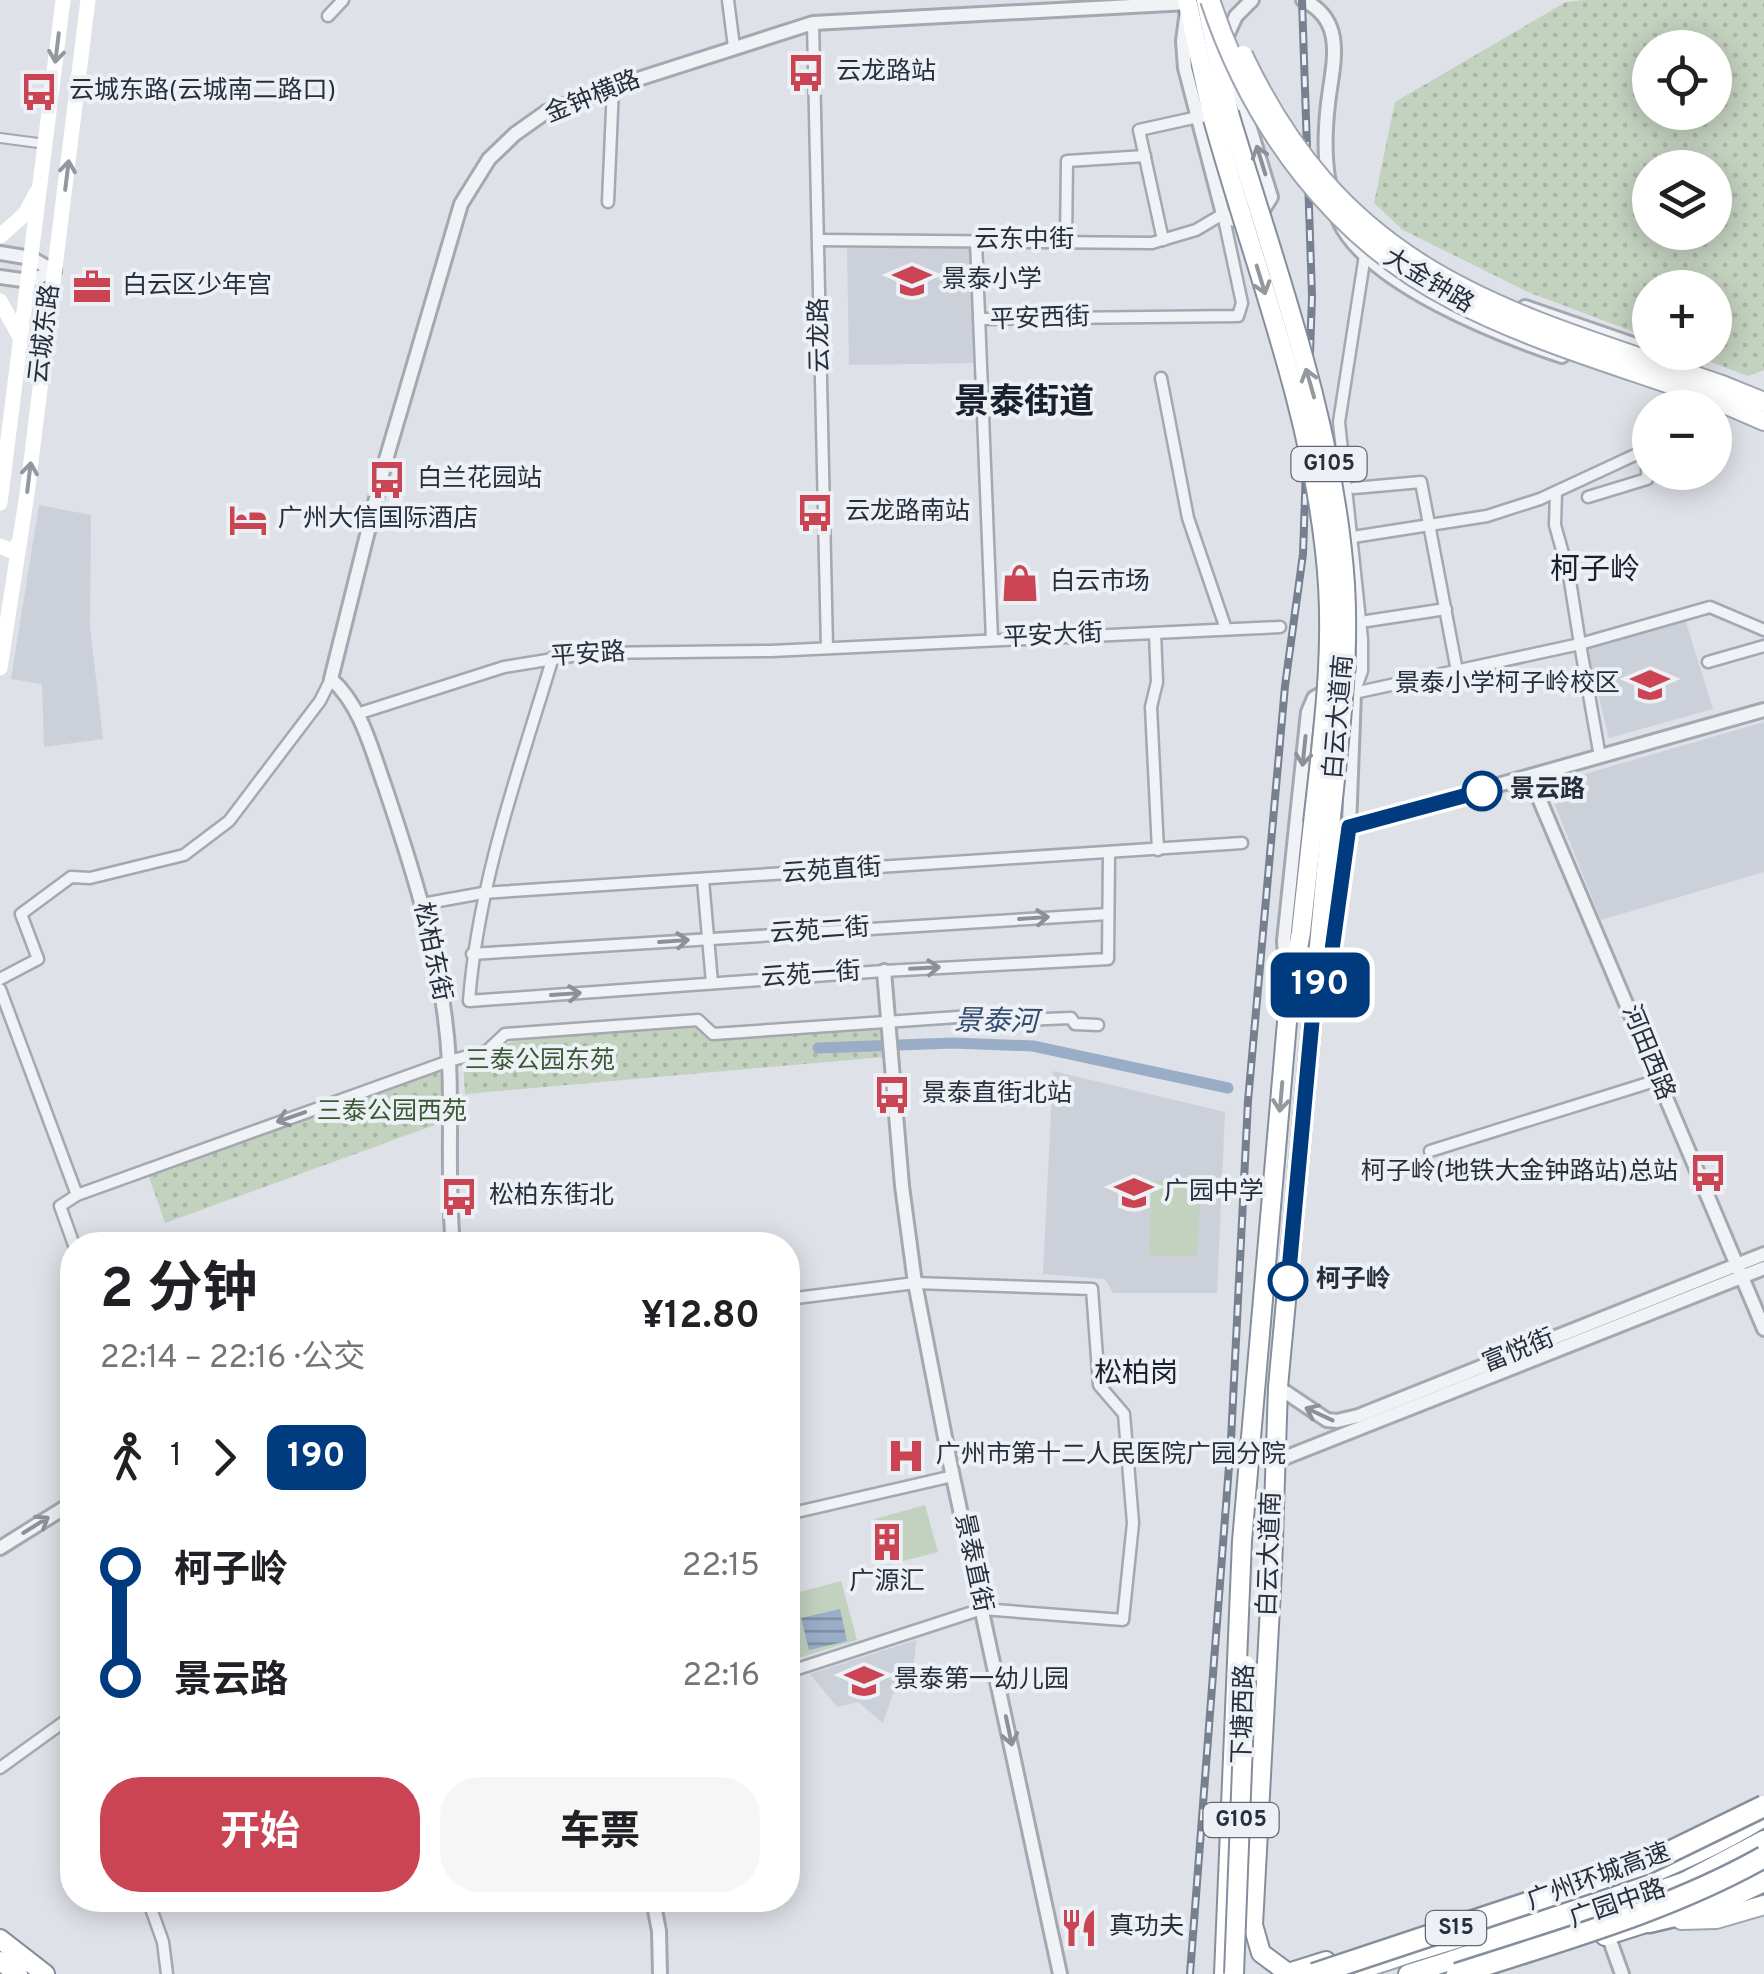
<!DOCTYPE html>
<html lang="zh">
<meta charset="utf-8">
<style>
:root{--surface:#fff;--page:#f6f6f6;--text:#202124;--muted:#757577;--accent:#cb4453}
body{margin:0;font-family:Overpass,"Noto Sans SC",sans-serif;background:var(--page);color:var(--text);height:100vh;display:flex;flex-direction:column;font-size:38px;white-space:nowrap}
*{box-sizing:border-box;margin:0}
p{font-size:32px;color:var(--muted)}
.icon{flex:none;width:55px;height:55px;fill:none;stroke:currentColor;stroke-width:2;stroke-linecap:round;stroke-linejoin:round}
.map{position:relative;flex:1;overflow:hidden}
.sheet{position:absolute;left:60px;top:1232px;width:740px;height:680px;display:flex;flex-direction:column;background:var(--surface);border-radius:40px;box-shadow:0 5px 25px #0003}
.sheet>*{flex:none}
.badge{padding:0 20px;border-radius:15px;font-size:35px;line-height:65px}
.tools{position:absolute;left:1632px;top:30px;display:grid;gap:20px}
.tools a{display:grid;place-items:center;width:100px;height:100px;border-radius:50%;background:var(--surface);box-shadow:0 5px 25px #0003;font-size:50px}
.map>.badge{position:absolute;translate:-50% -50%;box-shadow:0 0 0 5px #fff}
.legs{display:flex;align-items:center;gap:15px;height:110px;padding:0 40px;font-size:32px}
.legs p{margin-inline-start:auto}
.headline{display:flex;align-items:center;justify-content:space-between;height:170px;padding:0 40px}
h1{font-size:55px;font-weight:700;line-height:75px}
.action{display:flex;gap:20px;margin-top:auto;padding:20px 40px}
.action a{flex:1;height:115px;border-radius:40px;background:var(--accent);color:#fff;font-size:40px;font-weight:700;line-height:115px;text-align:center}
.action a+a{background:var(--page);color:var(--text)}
ul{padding:0 40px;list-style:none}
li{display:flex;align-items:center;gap:35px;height:110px;font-size:38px}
li i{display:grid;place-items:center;width:15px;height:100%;margin:0 12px;background:currentColor}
li i::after{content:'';width:25px;height:25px;margin:-12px;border:8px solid;border-radius:50%;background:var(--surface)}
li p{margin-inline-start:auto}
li:first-child i{background:linear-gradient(#0000 50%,currentColor 0)}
li:last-child i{background:linear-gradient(currentColor 50%,#0000 0)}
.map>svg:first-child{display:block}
.built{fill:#ccd0d9}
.green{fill:#c3d1bf}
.park{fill:url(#park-dots);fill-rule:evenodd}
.water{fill:url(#water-rules)}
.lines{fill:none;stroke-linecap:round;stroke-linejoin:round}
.canal{stroke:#99adc7;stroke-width:11}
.pedestrian-casing{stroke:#a3a8b1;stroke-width:12}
.minor-casing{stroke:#a3a8b1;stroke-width:15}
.tertiary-casing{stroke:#a3a8b1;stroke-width:18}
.primary-casing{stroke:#9da5b2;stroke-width:22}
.trunk-casing{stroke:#858e9d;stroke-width:22}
.motorway-casing{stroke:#858e9d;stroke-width:25}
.pedestrian{stroke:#f0f2f5;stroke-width:8}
.minor{stroke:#f0f2f5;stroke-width:10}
.tertiary{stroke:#f0f2f5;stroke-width:12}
.secondary{stroke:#fff;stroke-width:15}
.primary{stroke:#fff;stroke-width:18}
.trunk{stroke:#fff;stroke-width:18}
.motorway{stroke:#fff;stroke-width:20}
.rail-casing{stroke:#778090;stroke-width:8}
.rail{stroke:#edf0f5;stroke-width:4;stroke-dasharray:11;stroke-linecap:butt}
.primary-bridge-casing{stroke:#9da5b2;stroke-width:22;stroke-linecap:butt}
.trunk-bridge-casing{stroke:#858e9d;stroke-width:22;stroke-linecap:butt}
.motorway-bridge-casing{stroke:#858e9d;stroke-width:25;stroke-linecap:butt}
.primary-bridge{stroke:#fff;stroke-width:18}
.trunk-bridge{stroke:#fff;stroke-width:18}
.motorway-bridge{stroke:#fff;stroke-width:20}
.oneway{stroke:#93979e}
.oneway2{stroke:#8c9099}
.line-1-casing{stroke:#fff;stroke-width:22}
.line-1{stroke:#003b80;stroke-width:15}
.stop-1-dot{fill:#fff;stroke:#003b80;stroke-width:5}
.labels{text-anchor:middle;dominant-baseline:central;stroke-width:8;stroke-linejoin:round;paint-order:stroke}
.shield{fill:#edf0f5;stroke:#626974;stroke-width:2.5}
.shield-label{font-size:22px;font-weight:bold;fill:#272f3d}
.poi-label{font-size:25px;fill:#272f3d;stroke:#edf0f5;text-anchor:start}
.street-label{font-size:25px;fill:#272f3d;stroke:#edf0f5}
.stop-label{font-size:25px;font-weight:bold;fill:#272f3d;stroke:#edf0f5;text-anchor:start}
.park-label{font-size:25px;fill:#3a5935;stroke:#edf0f5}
.water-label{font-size:28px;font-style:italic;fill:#324c70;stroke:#edf0f5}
.neighbourhood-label{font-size:28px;fill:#1a202e;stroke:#edf0f5}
.quarter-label{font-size:30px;fill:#1a202e;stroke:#edf0f5}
.district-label{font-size:35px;font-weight:bold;fill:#1a202e;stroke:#edf0f5}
</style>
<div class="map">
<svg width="1764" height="1974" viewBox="0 0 1764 1974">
<defs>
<pattern id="park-dots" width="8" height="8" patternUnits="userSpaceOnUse" patternTransform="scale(2.5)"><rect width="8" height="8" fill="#c3d1bf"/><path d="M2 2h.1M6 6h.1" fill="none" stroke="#a8b4a5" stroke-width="1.8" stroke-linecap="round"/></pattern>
<pattern id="water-rules" width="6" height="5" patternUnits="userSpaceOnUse" patternTransform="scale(2.5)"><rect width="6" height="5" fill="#99adc7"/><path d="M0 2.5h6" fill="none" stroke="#7d8da3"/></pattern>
</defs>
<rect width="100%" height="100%" fill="#dee1e7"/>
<g class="built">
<polygon points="976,246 977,363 849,365 847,248"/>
<polygon points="39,505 91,515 90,627 103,739 44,747 42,684 11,679"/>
<polygon points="1685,619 1713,709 1609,738 1585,641"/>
<polygon points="1764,722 1764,872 1601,920 1547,785"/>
<polygon points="1053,1071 1225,1112 1217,1293 1113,1293 1105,1279 1043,1274"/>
<polygon points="916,1640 912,1687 893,1694 883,1723 858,1702 837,1707 810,1674"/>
</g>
<g class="green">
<polygon points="1152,1180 1201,1182 1197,1257 1149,1255"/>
<polygon points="925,1505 938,1552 887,1565 875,1519"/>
<polygon points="841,1581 857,1640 798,1658 788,1629 788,1608 799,1605 796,1593"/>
</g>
<g class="park">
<path d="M1585,0H1764V370L1748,376L1687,353L1715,352V288H1650V338L1528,292L1403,230L1374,203L1395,102L1566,2ZM1650,48H1715V112H1650ZM1650,168H1715V232H1650Z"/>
<polygon points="693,1026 713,1037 880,1026 883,1057 465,1094 463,1060 487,1054 518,1038"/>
<polygon points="440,1068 443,1122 165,1223 148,1174"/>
</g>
<polygon class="water" points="840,1609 847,1641 809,1650 801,1618"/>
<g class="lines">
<polyline class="canal" points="818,1048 953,1043 1033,1046 1228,1088"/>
<g class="pedestrian-casing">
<polyline id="pedestrian" points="0,138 46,144"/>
</g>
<g class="minor-casing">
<g id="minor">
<polyline points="728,0 734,47"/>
<polyline points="328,16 343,0"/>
<polyline points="813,23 827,648"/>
<polyline points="608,202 613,87"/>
<polyline points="819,240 1152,243 1196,230 1223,214 1242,303 1238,316 979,319"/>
<polyline points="1066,240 1067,161 1145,156"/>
<polyline points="1163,240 1139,130 1198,117"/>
<polyline points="976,241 992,640"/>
<polyline points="1161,378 1188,518 1226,629"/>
<polyline points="1354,488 1421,482 1457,671"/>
<polyline points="1556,492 1555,525 1569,575 1580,644 1710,607 1764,630"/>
<polyline points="1588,497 1647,479 1647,451"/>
<polyline points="1353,537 1487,516 1540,499 1650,448"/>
<polyline points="1367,621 1446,609"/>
<polyline points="1155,633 1157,682 1151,707 1158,850"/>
<path d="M553,657C519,770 478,882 469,1001L884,971L1108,959L1109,854"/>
<polyline points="1708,662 1764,646"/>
<polyline points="1354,693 1362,671 1362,639 1339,422 1365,255"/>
<polyline points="1354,693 1580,644 1600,757"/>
<polyline points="357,714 504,667 590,653 771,651 1280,627"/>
<polyline points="703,880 712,983"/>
<polyline points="422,904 483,893 1242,843"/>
<polyline points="472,954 1108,914"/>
<polyline points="0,979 38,959 21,914 71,877 90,878 184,855 229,821 320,701 331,679"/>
<polyline points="0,989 77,1195"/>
<polyline points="1430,1151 1658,1080"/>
<polyline points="74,1245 60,1206 77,1195 449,1061 487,1051 505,1034 698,1020 713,1034 1001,1014 1022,1020 1071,1018 1075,1024 1098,1025"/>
<polyline points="788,1299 915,1283 1092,1289 1099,1385 1124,1414 1133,1523 1123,1620 982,1609 788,1672"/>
<polyline points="788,1514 953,1476"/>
<polyline points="0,1768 72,1716"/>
<polyline points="148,1900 163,1942 167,1974"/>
</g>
</g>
<g class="tertiary-casing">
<g id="tertiary">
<path d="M1303,0C1348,21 1332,66 1328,104C1325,130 1324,157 1329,183"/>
<polyline points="1224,42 1236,16 1252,0"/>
<path d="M1339,221C1368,284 1499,335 1562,356"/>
<polyline points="0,253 31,258 54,271"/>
<polyline points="0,277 29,281 54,271"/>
<polyline points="1525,307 1650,350"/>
<polyline points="1658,352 1694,368"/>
<polyline points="1530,777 1764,1329"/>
<polyline points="1349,827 1764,710"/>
<polyline points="884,971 902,1186 915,1283 950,1463 1060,1974"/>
<polyline points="1287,983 1284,941 1308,712 1314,698 1329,690 1354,693 1349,827 1332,950 1321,984"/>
<path d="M453,1245C447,1184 452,1123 449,1062C444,967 415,876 385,787C372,751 361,705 331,679L385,463L461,204L489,159L515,134L546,112L613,87L813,23L1188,3L1183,41L1185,68L1223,214L1234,220L1263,210L1271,197L1235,79"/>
<polyline points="1278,1387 1327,1420 1337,1421 1358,1416 1764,1254"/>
<polyline points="1274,1462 1764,1268"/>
<polyline points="0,1548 72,1503"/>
<polyline points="653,1900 659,1931 660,1974"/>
<polyline points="1608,1935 1622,1974"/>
</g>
</g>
<g class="primary-casing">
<g id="primary">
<polyline points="1722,385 1764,402"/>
<polyline points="1713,399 1764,421"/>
<polyline points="1681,1920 1716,1919 1764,1905"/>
<polyline points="1453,1960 1684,1882"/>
<polyline points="1346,1974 1417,1951"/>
</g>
</g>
<g class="trunk-casing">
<g id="trunk">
<polyline points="1187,0 1213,119"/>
<polyline points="1206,1 1229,113"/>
<polyline points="1605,1936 1649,1922 1684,1882 1764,1840"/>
<polyline points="0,1939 45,1974"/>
<path d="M1395,1950L1417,1951C1535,1914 1658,1883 1764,1817"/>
<polyline points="0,1961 18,1974"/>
<polyline points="1326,1961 1288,1973 1261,1953 1253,1925 1272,1570 1278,1387 1330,827"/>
<polyline points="1224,1974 1242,1541 1289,999 1301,932 1313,823"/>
<polyline points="1408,1974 1453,1960 1484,1966"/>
</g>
</g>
<g class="motorway-casing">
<polyline id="motorway" points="1649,1922 1704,1909 1764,1881"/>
</g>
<use href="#pedestrian" class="pedestrian"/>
<use href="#minor" class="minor"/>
<use href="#tertiary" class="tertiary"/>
<g class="secondary">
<polyline points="0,236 25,214 36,193"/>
<polyline points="0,301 20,337"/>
<polyline points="0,503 63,0"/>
<polyline points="0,546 12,551 20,542"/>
<polyline points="0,668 27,494 88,0"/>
</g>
<use href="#primary" class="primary"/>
<use href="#trunk" class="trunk"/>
<use href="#motorway" class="motorway"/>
<g class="rail-casing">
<polyline id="rail" points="1190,1974 1231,1440 1248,1101 1285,686 1303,554 1312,296 1302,0"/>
</g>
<use href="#rail" class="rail"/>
<g class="primary-bridge-casing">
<g id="primary-bridge">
<path d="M1210,0C1252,127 1334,239 1455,301C1536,343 1627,368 1713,399"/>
<path d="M1243,55C1348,278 1508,312 1722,385"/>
</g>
</g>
<g class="trunk-bridge-casing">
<g id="trunk-bridge">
<path d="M1229,113C1275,267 1334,422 1345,584C1350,665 1338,746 1330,827"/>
<path d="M1213,119C1253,263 1309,403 1325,551C1336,643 1323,733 1313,823"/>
<polyline points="1234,1974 1246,1665"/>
</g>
</g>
<g class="motorway-bridge-casing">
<g id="motorway-bridge">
<polyline points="1314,1974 1645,1864 1764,1806"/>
<path d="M1457,1974C1561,1940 1668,1911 1764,1857"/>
</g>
</g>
<use href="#primary-bridge" class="primary-bridge"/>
<use href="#trunk-bridge" class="trunk-bridge"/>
<use href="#motorway-bridge" class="motorway-bridge"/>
</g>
<defs><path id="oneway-shaft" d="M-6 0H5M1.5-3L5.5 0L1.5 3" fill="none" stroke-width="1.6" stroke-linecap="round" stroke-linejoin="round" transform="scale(2.5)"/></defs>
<g class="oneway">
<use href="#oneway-shaft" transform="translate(57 48) rotate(97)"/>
<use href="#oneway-shaft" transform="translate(67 175) rotate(-83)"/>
<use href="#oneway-shaft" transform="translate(1261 280) rotate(73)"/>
<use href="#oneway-shaft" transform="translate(1310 383) rotate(-106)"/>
<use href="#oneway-shaft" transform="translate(29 477) rotate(-83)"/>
<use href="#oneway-shaft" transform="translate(1281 1097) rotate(95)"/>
</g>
<g class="oneway2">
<use href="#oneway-shaft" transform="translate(1261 160) rotate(-107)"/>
<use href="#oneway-shaft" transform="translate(1304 751) rotate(96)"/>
<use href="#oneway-shaft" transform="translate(1034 918) rotate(-4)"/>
<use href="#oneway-shaft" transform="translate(674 941) rotate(-4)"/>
<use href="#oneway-shaft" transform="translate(925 968) rotate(-3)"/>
<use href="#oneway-shaft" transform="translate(566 994) rotate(-4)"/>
<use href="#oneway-shaft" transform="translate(291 1117) rotate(161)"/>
<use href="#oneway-shaft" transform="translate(1319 1414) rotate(-155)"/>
<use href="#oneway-shaft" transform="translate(36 1525) rotate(-32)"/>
<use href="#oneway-shaft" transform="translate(1009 1731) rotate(78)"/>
</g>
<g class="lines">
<g class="line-1-casing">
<polyline id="line-1" points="1288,1281 1314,1000 1332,950 1349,827 1482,791"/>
</g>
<use href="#line-1" class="line-1"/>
</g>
<defs>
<g id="bus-bare" transform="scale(3)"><path d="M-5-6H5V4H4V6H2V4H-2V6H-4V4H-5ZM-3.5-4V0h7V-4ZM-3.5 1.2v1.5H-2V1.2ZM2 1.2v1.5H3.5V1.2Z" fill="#cb4453" stroke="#edf0f5" stroke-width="2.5" paint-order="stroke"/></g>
<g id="school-bare" transform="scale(3)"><path d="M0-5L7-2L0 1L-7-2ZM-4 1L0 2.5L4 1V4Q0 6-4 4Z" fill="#cb4453" stroke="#edf0f5" stroke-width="2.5" paint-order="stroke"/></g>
<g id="office-bare" transform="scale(3)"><path d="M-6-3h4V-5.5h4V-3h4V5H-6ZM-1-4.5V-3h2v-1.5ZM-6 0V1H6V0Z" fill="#cb4453" stroke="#edf0f5" stroke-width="2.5" paint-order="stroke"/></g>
<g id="hotel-bare" transform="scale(3)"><path d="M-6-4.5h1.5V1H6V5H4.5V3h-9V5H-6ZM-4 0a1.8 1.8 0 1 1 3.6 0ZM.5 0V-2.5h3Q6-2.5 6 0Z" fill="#cb4453" stroke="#edf0f5" stroke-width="2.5" paint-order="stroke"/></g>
<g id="shop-bare" transform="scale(3)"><path d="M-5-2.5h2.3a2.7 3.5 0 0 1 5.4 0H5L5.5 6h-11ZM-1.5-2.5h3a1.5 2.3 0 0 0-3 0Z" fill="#cb4453" stroke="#edf0f5" stroke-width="2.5" paint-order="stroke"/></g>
<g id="hospital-bare" transform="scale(3)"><path d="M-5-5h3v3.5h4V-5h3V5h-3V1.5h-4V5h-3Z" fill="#cb4453" stroke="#edf0f5" stroke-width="2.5" paint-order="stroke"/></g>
<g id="building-bare" transform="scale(3)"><path d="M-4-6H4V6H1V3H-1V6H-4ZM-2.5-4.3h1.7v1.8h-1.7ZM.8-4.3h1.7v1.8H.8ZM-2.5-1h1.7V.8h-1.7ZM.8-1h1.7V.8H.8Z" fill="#cb4453" stroke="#edf0f5" stroke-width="2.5" paint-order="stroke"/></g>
<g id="restaurant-bare" transform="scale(3)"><path d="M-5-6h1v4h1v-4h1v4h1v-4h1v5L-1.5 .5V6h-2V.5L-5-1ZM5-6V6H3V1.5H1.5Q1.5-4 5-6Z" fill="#cb4453" stroke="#edf0f5" stroke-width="2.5" paint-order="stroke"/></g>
</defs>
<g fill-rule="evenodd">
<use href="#bus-bare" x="806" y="73"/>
<use href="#bus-bare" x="39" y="92"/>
<use href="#school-bare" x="912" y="281"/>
<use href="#office-bare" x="92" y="287"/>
<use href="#bus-bare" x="387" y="480"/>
<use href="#bus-bare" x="815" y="513"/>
<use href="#hotel-bare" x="248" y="520"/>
<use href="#shop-bare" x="1020" y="583"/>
<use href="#school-bare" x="1650" y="685"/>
<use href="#bus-bare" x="892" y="1095"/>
<use href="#bus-bare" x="1708" y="1173"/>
<use href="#school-bare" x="1134" y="1193"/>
<use href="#bus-bare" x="459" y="1197"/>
<use href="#hospital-bare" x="906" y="1456"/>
<use href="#building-bare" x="887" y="1542"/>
<use href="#school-bare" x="864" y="1681"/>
<use href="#restaurant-bare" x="1079" y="1928"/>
</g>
<g class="stop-1-dot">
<circle cx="1482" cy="791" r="18"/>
<circle cx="1288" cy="1281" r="18"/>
</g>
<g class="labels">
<g class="shield">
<rect x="1291.5" y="447" width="75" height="34" rx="8"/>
<rect x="1203.5" y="1803" width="75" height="34" rx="8"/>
<rect x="1426" y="1911" width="60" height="34" rx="8"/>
</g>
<g class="shield-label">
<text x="1329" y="464">G105</text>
<text x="1241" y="1820">G105</text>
<text x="1456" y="1928">S15</text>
</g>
<g class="poi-label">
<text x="836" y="73">云龙路站</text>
<text x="69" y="92">云城东路(云城南二路口)</text>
<text x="942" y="281">景泰小学</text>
<text x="122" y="287">白云区少年宫</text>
<text x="417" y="480">白兰花园站</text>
<text x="845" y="513">云龙路南站</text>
<text x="278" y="520">广州大信国际酒店</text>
<text x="1050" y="583">白云市场</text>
<text x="1620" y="685" text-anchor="end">景泰小学柯子岭校区</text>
<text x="922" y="1095">景泰直街北站</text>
<text x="1678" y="1173" text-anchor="end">柯子岭(地铁大金钟路站)总站</text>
<text x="1164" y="1193">广园中学</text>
<text x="489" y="1197">松柏东街北</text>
<text x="936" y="1456">广州市第十二人民医院广园分院</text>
<text x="887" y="1583" text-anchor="middle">广源汇</text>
<text x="894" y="1681">景泰第一幼儿园</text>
<text x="1109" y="1928">真功夫</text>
</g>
<g class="street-label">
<text transform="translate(593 98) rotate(-22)">金钟横路</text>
<text x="1024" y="241">云东中街</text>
<text transform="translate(1428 282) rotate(31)">大金钟路</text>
<text transform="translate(1040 320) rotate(-2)">平安西街</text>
<text transform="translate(46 334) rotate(-83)">云城东路</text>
<text transform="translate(821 335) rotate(-91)">云龙路</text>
<text transform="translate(1053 637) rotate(-3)">平安大街</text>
<text transform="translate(588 656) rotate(-4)">平安路</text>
<text transform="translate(1340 717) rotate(-85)">白云大道南</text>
<text transform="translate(832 872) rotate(-4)">云苑直街</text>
<text transform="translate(820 932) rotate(-4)">云苑二街</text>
<text transform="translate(431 952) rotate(78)">松柏东街</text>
<text transform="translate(811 976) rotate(-4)">云苑一街</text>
<text transform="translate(1647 1053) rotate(68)">河田西路</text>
<text transform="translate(1519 1352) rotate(-22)">富悦街</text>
<text transform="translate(1271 1554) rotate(-88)">白云大道南</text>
<text transform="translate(972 1563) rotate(78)">景泰直街</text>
<text transform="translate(1245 1714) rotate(-88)">下塘西路</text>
<text transform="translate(1599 1878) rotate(-20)">广州环城高速</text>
<text transform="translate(1618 1905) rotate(-19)">广园中路</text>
</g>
<g class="stop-label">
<text x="1510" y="791">景云路</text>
<text x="1316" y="1281">柯子岭</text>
</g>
<g class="park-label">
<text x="540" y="1062">三泰公园东苑</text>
<text x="392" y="1113">三泰公园西苑</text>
</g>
<g class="water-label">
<text transform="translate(996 1023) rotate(1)">景泰河</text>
</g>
<g class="neighbourhood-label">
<text x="1136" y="1375">松柏岗</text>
</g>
<g class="quarter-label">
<text x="1595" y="571">柯子岭</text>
</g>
<g class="district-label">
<text x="1024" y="404">景泰街道</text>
</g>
</g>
</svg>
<div class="tools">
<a><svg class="icon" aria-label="locate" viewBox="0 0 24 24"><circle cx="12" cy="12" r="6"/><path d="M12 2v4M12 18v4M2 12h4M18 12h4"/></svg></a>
<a><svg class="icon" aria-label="layers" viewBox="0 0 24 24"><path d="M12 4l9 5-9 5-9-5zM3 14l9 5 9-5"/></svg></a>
<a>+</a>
<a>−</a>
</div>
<b class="badge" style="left:1320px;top:985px;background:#003b80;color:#fff">190</b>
<section class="sheet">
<div class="headline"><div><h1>2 分钟</h1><p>22:14 – 22:16 · 公交</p></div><b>¥12.80</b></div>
<div class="legs"><svg class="icon" aria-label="walk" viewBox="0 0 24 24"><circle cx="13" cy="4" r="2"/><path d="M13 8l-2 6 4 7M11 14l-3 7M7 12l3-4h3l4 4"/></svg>1<svg class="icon" aria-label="forward" viewBox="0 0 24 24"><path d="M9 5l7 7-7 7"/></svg><b class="badge" style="background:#003b80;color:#fff">190</b></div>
<ul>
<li><i style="color:#003b80"></i><b>柯子岭</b><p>22:15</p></li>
<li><i style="color:#003b80"></i><b>景云路</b><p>22:16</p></li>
</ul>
<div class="action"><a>开始</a><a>车票</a></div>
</section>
</div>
